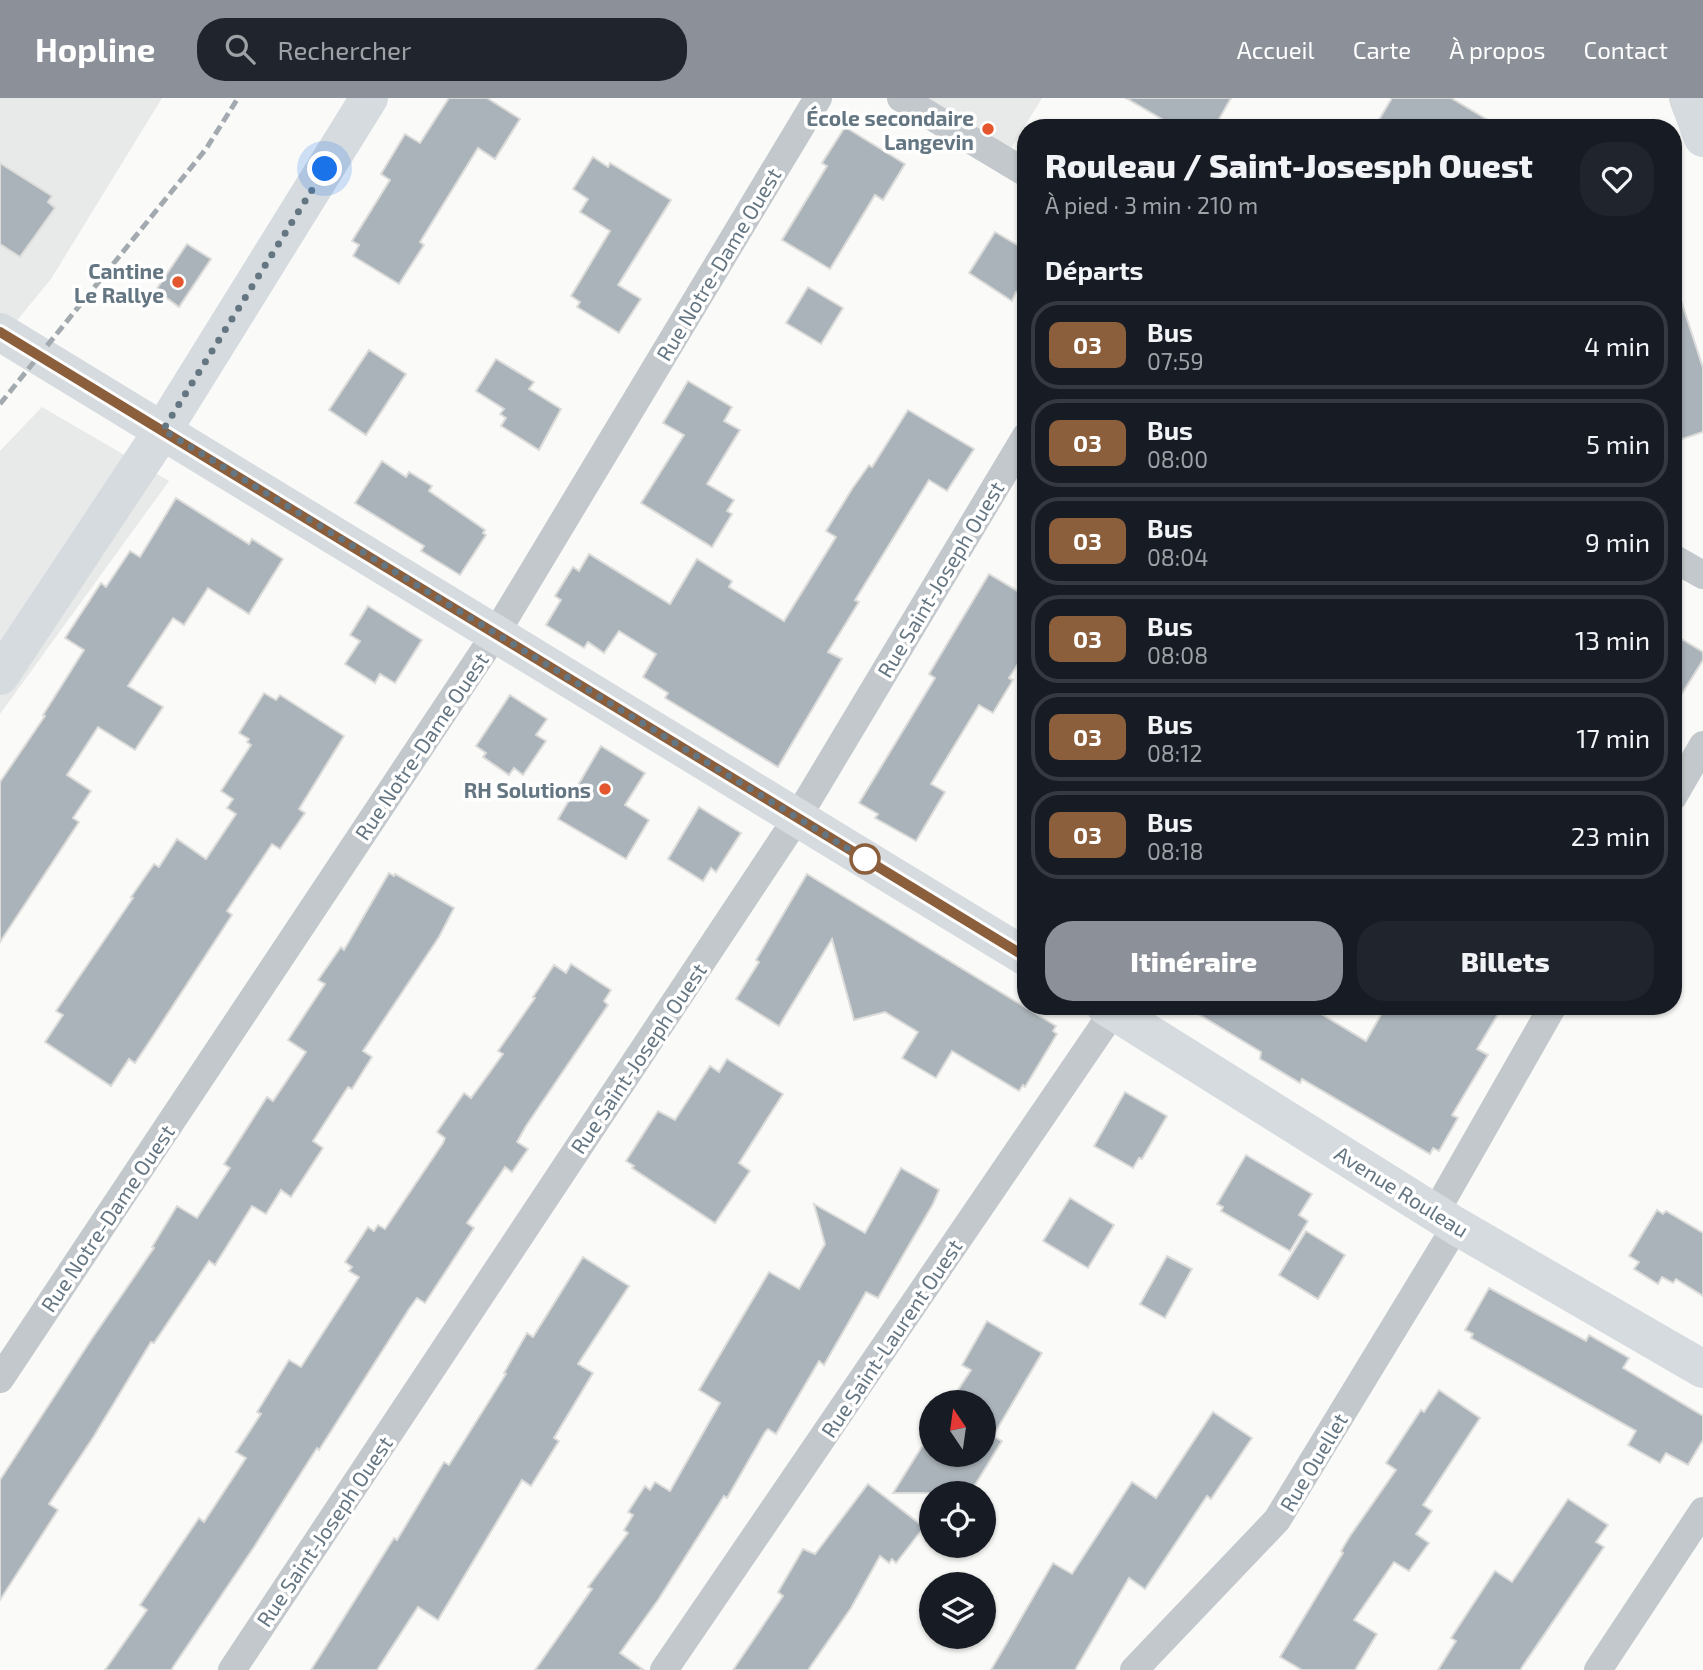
<!DOCTYPE html>
<html lang="fr">
<meta charset="utf-8">
<style>
:root{--surface:#171b24;--page:#20242c;--text:#f1f3f6;--muted:#9ea1a6;--line:#363941;--accent:#8c9099}
body{margin:0;font-family:"Exo 2",sans-serif;background:var(--page);color:var(--text);height:100vh;display:flex;flex-direction:column;font-size:26px;white-space:nowrap}
*{box-sizing:border-box;margin:0}
p{font-size:23px;color:var(--muted)}
.icon{flex:none;width:38px;height:38px;fill:none;stroke:currentColor;stroke-width:2;stroke-linecap:round;stroke-linejoin:round}
.map{position:relative;flex:1;overflow:hidden}
.drawer{position:absolute;left:1017px;top:21px;width:665px;height:896px;display:flex;flex-direction:column;background:var(--surface);border-radius:28px;box-shadow:0 2px 5px #0004}
.drawer>*{flex:none}
.badge{padding:0 14px;border-radius:10px;font-size:24px;line-height:46px}
.needle{width:46px;rotate:347deg}
.tools{position:absolute;left:919px;top:1292px;display:grid;gap:14px}
.tools a{display:grid;place-items:center;width:77px;height:77px;border-radius:50%;background:var(--surface);box-shadow:0 2px 5px #0004;font-size:35px}
.you{position:absolute;width:35px;height:35px;margin:-18px;border:5px solid #fff;border-radius:50%;background:#1a73e8;box-shadow:0 0 0 10px #1a73e833}
.map>.badge{position:absolute;translate:-50% -50%;box-shadow:0 0 0 4px #fff}
h2{padding:0 28px;font-size:26px;line-height:63px}
.round{display:grid;place-items:center;flex:none;width:74px;height:74px;border-radius:28px;background:var(--page)}
.head{display:flex;align-items:center;justify-content:space-between;height:119px;padding:0 28px}
h1{font-size:33px;font-weight:800;line-height:52px}
.button{display:flex;gap:14px;margin-top:auto;padding:14px 28px}
.button a{flex:1;height:80px;border-radius:28px;background:var(--accent);color:#fff;font-size:28px;font-weight:800;line-height:80px;text-align:center}
.button a+a{background:var(--page);color:var(--text)}
ul{padding:0;list-style:none}
li{display:flex;align-items:center;gap:21px;height:88px;margin:0 14px 10px;padding:0 14px;border:4px solid var(--line);border-radius:28px}
li div{flex:1}
li b{display:block;font-size:26px}
li em{font-style:normal}
li .badge{min-width:77px;font-weight:700;text-align:center}
header{display:flex;align-items:center;gap:42px;box-sizing:border-box;height:98px;padding:0 35px;background:var(--accent);color:#fff}
header strong{font-size:33px}
nav{display:flex;gap:38px;margin-inline-start:auto;font-size:24px}
.search{width:490px;height:63px;background:var(--page);display:flex;align-items:center;gap:18px;box-sizing:border-box;padding:0 24px;border-radius:28px;color:var(--muted);font-size:26px}
.map>svg:first-child{display:block}
.built{fill:#e8e9e9}
.building{fill:#aab3b9;stroke:#dcdcda;stroke-width:2}
.lines{fill:none;stroke-linecap:round;stroke-linejoin:round}
.street{stroke:#c3c8cc;stroke-width:28}
.secondary{stroke:#d6dbdf;stroke-width:38}
.rail{stroke:#a2aab0;stroke-width:5;stroke-dasharray:10 5;stroke-linecap:butt}
.line-casing{stroke:#fff;stroke-width:16}
.line{stroke:#8b5e3c;stroke-width:10}
.walk{stroke:#657683;stroke-width:7;stroke-dasharray:0 12.6}
.poi-dot{fill:#e4572e;stroke:#fff;stroke-width:2.5}
.stop-dot{fill:#fff;stroke:#8b5e3c;stroke-width:3.5}
.labels{text-anchor:middle;dominant-baseline:central;stroke-width:7;stroke-linejoin:round;paint-order:stroke}
.poi-label{font-size:21px;font-weight:bold;fill:#657683;stroke:#fff;text-anchor:end}
.street-label{font-size:21px;fill:#657683;stroke:#fff}
</style>
<header>
<strong>Hopline</strong>
<div class="search"><svg class="icon" aria-label="search" viewBox="0 0 24 24"><circle cx="10" cy="10" r="6"/><path d="M15 15l6 6"/></svg>Rechercher</div>
<nav><a>Accueil</a><a>Carte</a><a>À propos</a><a>Contact</a></nav>
</header>
<div class="map">
<svg width="1703" height="1572" viewBox="0 0 1703 1572">
<rect width="100%" height="100%" fill="#fafaf8"/>
<g class="built">
<polygon points="0,0 162,0 51,181 0,243"/>
<polygon points="901,0 1042,0 1004,62"/>
<polygon points="42,309 169,383 0,616 0,353"/>
</g>
<g class="building">
<polygon points="449,0 487,0 520,21 495,61 478,50 420,144 424,147 399,186 353,158 359,147 352,143 390,82 381,76 405,36 420,45"/>
<polygon points="1126,0 1231,0 1214,30 1177,30"/>
<polygon points="1392,0 1451,0 1501,30 1374,30"/>
<polygon points="845,29 905,66 883,102 875,97 830,171 782,142 827,68 822,65"/>
<polygon points="593,59 608,69 610,65 671,102 618,187 641,201 619,235 577,209 580,204 571,198 610,133 580,114 588,101 573,91"/>
<polygon points="0,65 52,98 48,104 55,110 20,159 0,146"/>
<polygon points="995,134 1026,152 1026,200 1016,194 1012,203 969,175"/>
<polygon points="187,146 211,161 179,209 156,192"/>
<polygon points="808,189 843,210 821,246 786,225"/>
<polygon points="1679,196 1703,270 1703,334 1673,344 1673,197"/>
<polygon points="369,252 406,276 366,337 329,312"/>
<polygon points="496,261 534,284 529,291 561,311 539,352 501,328 506,320 500,316 504,311 476,293"/>
<polygon points="688,283 732,309 724,323 740,332 707,386 734,402 727,413 732,416 712,449 641,405 684,337 663,325"/>
<polygon points="908,312 974,351 947,393 929,382 855,502 859,504 828,554 842,561 778,669 665,600 668,595 643,579 656,556 619,533 604,555 588,544 584,550 546,527 561,502 555,498 573,469 579,473 589,456 670,506 697,461 732,483 729,489 784,523 836,439 826,433 852,391 869,367 872,369"/>
<polygon points="382,363 406,379 409,374 432,388 429,393 485,432 483,435 486,437 460,477 421,453 424,448 355,405"/>
<polygon points="176,400 249,446 252,441 283,461 249,516 208,490 184,527 173,520 128,588 163,609 135,652 98,629 67,677 91,693 73,720 79,724 0,844 0,684 45,618 43,617 84,552 65,540 101,485 106,489 130,453 140,459"/>
<polygon points="989,476 1026,498 1026,553 1009,580 1013,582 993,615 979,607 931,686 945,694 916,743 875,720 878,716 859,705 935,580 929,576"/>
<polygon points="368,508 422,542 395,585 380,576 375,585 345,566 360,543 350,537"/>
<polygon points="1673,536 1703,554 1703,562 1673,610"/>
<polygon points="264,595 276,602 280,597 344,638 299,711 305,715 280,751 272,746 227,813 232,817 157,932 135,965 129,961 111,988 45,944 63,917 56,913 133,800 131,799 154,766 159,769 177,741 206,761 236,716 227,710 233,701 221,693 251,647 247,644 249,641 239,635"/>
<polygon points="510,597 547,621 536,637 546,643 523,677 514,670 509,677 483,659 486,655 476,648"/>
<polygon points="601,648 645,675 625,707 649,722 626,761 558,721"/>
<polygon points="699,709 741,735 716,774 711,770 703,783 668,761"/>
<polygon points="389,775 394,778 395,776 454,810 439,839 363,953 372,959 352,991 348,989 313,1043 323,1050 291,1099 281,1092 266,1116 252,1108 215,1167 209,1163 154,1245 151,1244 94,1338 49,1406 58,1412 0,1502 0,1382 91,1242 154,1150 152,1149 177,1108 197,1120 230,1070 224,1066 267,999 273,1003 306,954 288,942 325,886 318,882 341,849 344,852"/>
<polygon points="807,776 1056,928 1053,933 1057,936 1025,989 1023,987 1019,993 952,953 936,980 902,960 918,934 885,914 854,922 832,841 779,928 736,901 759,864 756,862"/>
<polygon points="571,866 611,892 604,903 608,907 526,1028 517,1044 528,1051 512,1074 505,1069 467,1125 474,1130 425,1205 417,1200 409,1211 319,1352 317,1350 254,1449 171,1572 105,1572 147,1512 140,1507 199,1420 204,1424 246,1360 236,1354 261,1316 257,1314 289,1262 301,1269 359,1179 349,1173 352,1169 345,1164 368,1129 374,1133 378,1127 385,1131 443,1045 445,1040 437,1034 464,995 471,1000 503,956 498,953 535,900 533,899 554,867 566,875"/>
<polygon points="1185,908 1308,908 1366,943 1386,908 1503,908 1477,951 1488,957 1452,1017 1458,1020 1439,1053 1433,1050 1430,1056 1302,981 1300,985 1260,961 1261,954"/>
<polygon points="727,961 783,996 739,1065 750,1073 715,1125 632,1070 634,1068 626,1063 658,1013 675,1022 710,968 719,974"/>
<polygon points="1125,994 1167,1018 1142,1061 1139,1060 1133,1070 1094,1048"/>
<polygon points="1246,1057 1312,1096 1299,1117 1308,1123 1290,1153 1221,1113 1223,1109 1217,1106"/>
<polygon points="901,1070 939,1092 933,1106 878,1200 866,1194 824,1267 819,1263 776,1336 768,1331 765,1334 727,1400 724,1398 658,1502 620,1555 644,1572 535,1572 592,1491 588,1489 628,1435 624,1432 633,1417 628,1414 645,1388 650,1392 655,1384 670,1393 720,1305 699,1292 769,1174 799,1191 825,1146 814,1106 865,1135"/>
<polygon points="1070,1100 1114,1127 1088,1170 1043,1143"/>
<polygon points="1657,1112 1663,1116 1666,1113 1703,1135 1703,1198 1676,1181 1673,1185 1662,1179 1658,1186 1634,1171 1639,1164 1629,1158"/>
<polygon points="1306,1133 1345,1157 1318,1201 1279,1177"/>
<polygon points="1167,1158 1192,1171 1165,1220 1140,1206"/>
<polygon points="583,1159 629,1188 578,1266 593,1275 554,1340 559,1343 531,1388 522,1382 438,1522 418,1509 377,1572 311,1572 394,1440 397,1442 444,1364 449,1367 506,1276 504,1275 527,1235 533,1239"/>
<polygon points="1489,1190 1586,1243 1589,1237 1629,1260 1623,1270 1703,1318 1703,1342 1688,1367 1666,1355 1660,1365 1628,1347 1636,1333 1471,1240 1473,1236 1465,1232"/>
<polygon points="987,1223 1042,1255 993,1338 1002,1343 970,1395 893,1395 931,1334 931,1356 984,1356 984,1304 950,1304 971,1272 962,1267"/>
<polygon points="1439,1292 1480,1320 1423,1407 1432,1413 1416,1436 1429,1445 1409,1473 1394,1464 1354,1522 1377,1536 1355,1572 1302,1572 1280,1559 1343,1455 1341,1453 1350,1438 1396,1372 1386,1365 1421,1312 1424,1314"/>
<polygon points="1213,1314 1252,1340 1211,1401 1207,1398 1145,1491 1129,1480 1075,1572 991,1572 1053,1465 1072,1476 1132,1384 1156,1400"/>
<polygon points="868,1386 924,1429 896,1465 892,1461 889,1465 880,1458 851,1510 808,1572 733,1572 783,1498 778,1494 803,1451 815,1456"/>
<polygon points="1568,1401 1608,1427 1596,1444 1604,1449 1520,1572 1438,1572 1456,1543 1451,1540 1495,1473 1512,1484"/>
</g>
<g class="lines">
<g class="street">
<polyline points="901,0 1026,75"/>
<polyline points="1673,460 1703,477"/>
<polyline points="1673,699 1703,647"/>
<polyline points="1435,1115 1553,908"/>
<polyline points="0,1281 496,535 818,0"/>
<polyline points="232,1572 797,720 1026,338"/>
<polyline points="664,1572 1117,908"/>
<polyline points="1134,1572 1277,1422 1456,1128"/>
<polyline points="1598,1572 1703,1413"/>
</g>
<g class="secondary">
<polyline points="1688,0 1703,40"/>
<polyline points="0,234 1026,859"/>
<polyline points="0,578 163,332 369,0"/>
<polyline points="1105,908 1456,1128 1703,1271"/>
</g>
<polyline class="rail" points="0,306 206,51 238,0"/>
</g>
<g class="lines">
<g class="line-casing">
<polyline id="line" points="0,234 1026,859"/>
</g>
<use href="#line" class="line"/>
<polyline class="walk" points="325,71 163,332 865,761"/>
</g>
<g class="poi-dot">
<circle cx="988" cy="31" r="7"/>
<circle cx="178" cy="184" r="7"/>
<circle cx="605" cy="691" r="7"/>
</g>
<circle class="stop-dot" cx="865" cy="761" r="14"/>
<g class="labels">
<g class="poi-label">
<text x="974" y="19">École secondaire<tspan x="974" dy="24">Langevin</tspan></text>
<text x="164" y="172">Cantine<tspan x="164" dy="24">Le Rallye</tspan></text>
<text x="591" y="691">RH Solutions</text>
</g>
<g class="street-label">
<text transform="translate(718 166) rotate(-59)">Rue Notre-Dame Ouest</text>
<text transform="translate(940 481) rotate(-59)">Rue Saint-Joseph Ouest</text>
<text transform="translate(421 648) rotate(-56)">Rue Notre-Dame Ouest</text>
<text transform="translate(638 960) rotate(-56)">Rue Saint-Joseph Ouest</text>
<text transform="translate(1402 1093) rotate(32)">Avenue Rouleau</text>
<text transform="translate(107 1120) rotate(-56)">Rue Notre-Dame Ouest</text>
<text transform="translate(891 1240) rotate(-56)">Rue Saint-Laurent Ouest</text>
<text transform="translate(1313 1364) rotate(-59)">Rue Ouellet</text>
<text transform="translate(324 1433) rotate(-56)">Rue Saint-Joseph Ouest</text>
</g>
</g>
</svg>
<div class="tools">
<a><svg class="needle" viewBox="-14 -14 28 28"><path d="M0-13l5 13h-10z" fill="#e53935"/><path d="M0 13l5-13h-10z" fill="#9ea1a6"/></svg></a>
<a><svg class="icon" aria-label="locate" viewBox="0 0 24 24"><circle cx="12" cy="12" r="6"/><path d="M12 2v4M12 18v4M2 12h4M18 12h4"/></svg></a>
<a><svg class="icon" aria-label="layers" viewBox="0 0 24 24"><path d="M12 4l9 5-9 5-9-5zM3 14l9 5 9-5"/></svg></a>
</div>
<div class="you" style="left:325px;top:71px"></div>
<section class="drawer">
<div class="head"><div><h1>Rouleau / Saint-Josesph Ouest</h1><p>À pied · 3 min · 210 m</p></div><a class="round"><svg class="icon" aria-label="heart" viewBox="0 0 24 24"><path d="M12 20l-8-8c-3-5 5-10 8-4 3-6 11-1 8 4z"/></svg></a></div>
<h2>Départs</h2>
<ul>
<li><span class="badge" style="background:#8b5e3c;color:#fff">03</span><div><b>Bus</b><p>07:59</p></div><em>4 min</em></li>
<li><span class="badge" style="background:#8b5e3c;color:#fff">03</span><div><b>Bus</b><p>08:00</p></div><em>5 min</em></li>
<li><span class="badge" style="background:#8b5e3c;color:#fff">03</span><div><b>Bus</b><p>08:04</p></div><em>9 min</em></li>
<li><span class="badge" style="background:#8b5e3c;color:#fff">03</span><div><b>Bus</b><p>08:08</p></div><em>13 min</em></li>
<li><span class="badge" style="background:#8b5e3c;color:#fff">03</span><div><b>Bus</b><p>08:12</p></div><em>17 min</em></li>
<li><span class="badge" style="background:#8b5e3c;color:#fff">03</span><div><b>Bus</b><p>08:18</p></div><em>23 min</em></li>
</ul>
<div class="button"><a>Itinéraire</a><a>Billets</a></div>
</section>
</div>
